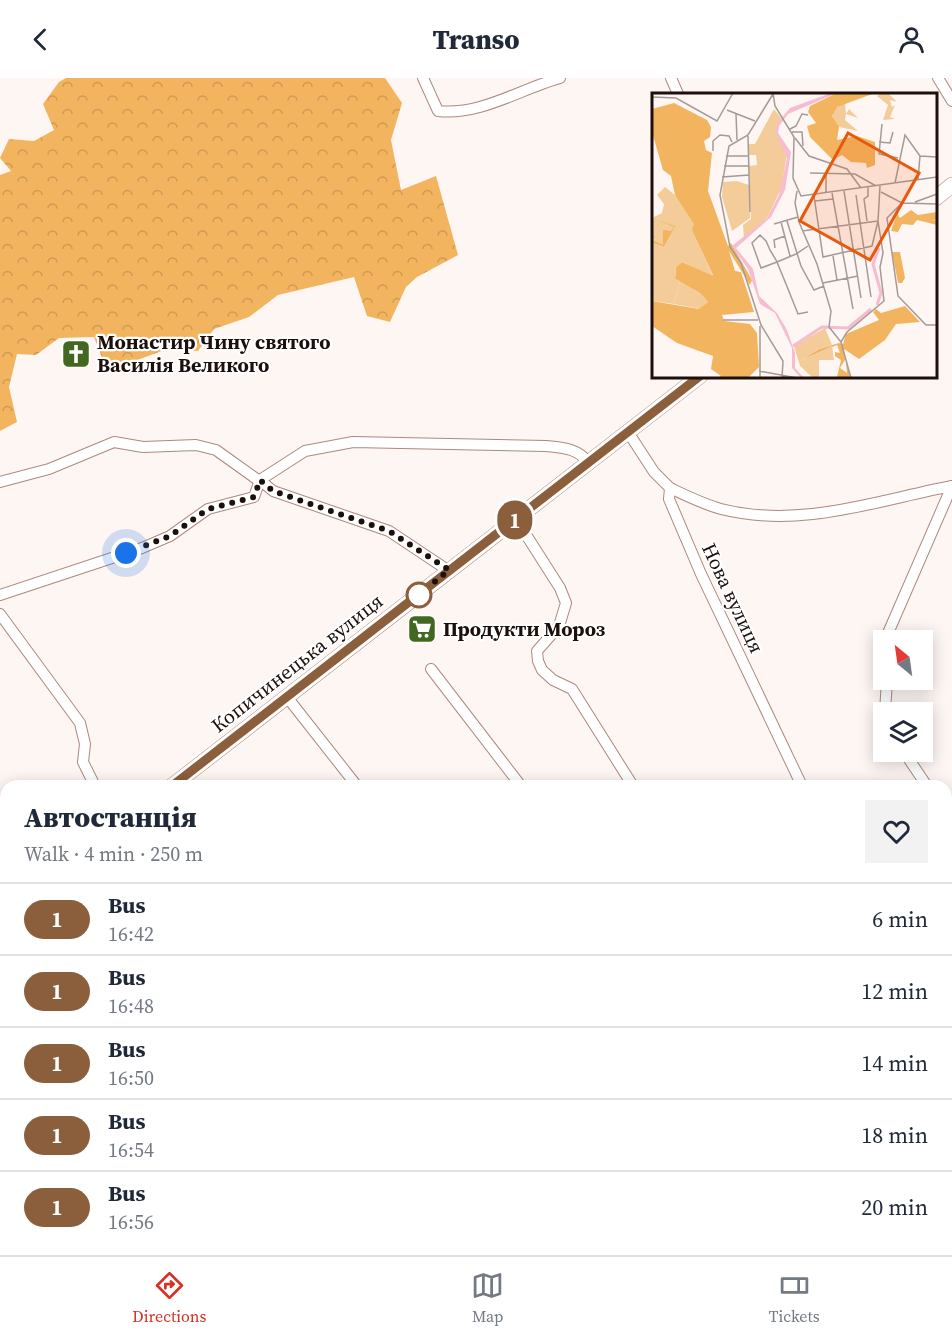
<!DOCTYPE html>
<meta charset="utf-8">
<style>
:root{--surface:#fff;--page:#f2f2f3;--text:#1f2937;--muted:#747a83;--line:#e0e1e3;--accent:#d93025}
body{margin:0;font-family:"Source Serif 4",serif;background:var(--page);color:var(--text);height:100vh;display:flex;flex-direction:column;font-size:22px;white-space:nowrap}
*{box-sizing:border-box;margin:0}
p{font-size:20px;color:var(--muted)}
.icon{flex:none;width:33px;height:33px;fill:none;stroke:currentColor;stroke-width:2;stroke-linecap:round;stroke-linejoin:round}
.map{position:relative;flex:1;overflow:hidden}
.side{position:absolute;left:0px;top:702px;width:952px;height:476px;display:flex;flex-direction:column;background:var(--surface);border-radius:18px 18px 0 0;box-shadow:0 3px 15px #0003}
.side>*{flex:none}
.badge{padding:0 12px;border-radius:20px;font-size:21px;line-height:39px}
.needle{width:39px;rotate:331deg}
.tools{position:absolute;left:873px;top:552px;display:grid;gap:12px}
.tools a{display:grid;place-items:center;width:60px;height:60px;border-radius:0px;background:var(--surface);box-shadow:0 3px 15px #0003;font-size:30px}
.you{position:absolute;width:30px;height:30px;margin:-15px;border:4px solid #fff;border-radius:50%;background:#1a73e8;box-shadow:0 0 0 9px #1a73e833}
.map>.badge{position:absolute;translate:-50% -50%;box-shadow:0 0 0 3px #fff}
.round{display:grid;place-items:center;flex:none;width:63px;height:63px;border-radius:0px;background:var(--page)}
.summary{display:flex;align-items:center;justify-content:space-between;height:102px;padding:0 24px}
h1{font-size:28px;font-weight:800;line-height:45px}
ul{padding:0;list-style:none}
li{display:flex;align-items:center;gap:18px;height:72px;padding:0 24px;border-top:2px solid var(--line)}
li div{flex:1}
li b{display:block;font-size:22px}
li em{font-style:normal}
li .badge{min-width:66px;font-weight:700;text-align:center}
header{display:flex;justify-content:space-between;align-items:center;height:78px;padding:0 24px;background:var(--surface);font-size:27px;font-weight:800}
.tab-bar{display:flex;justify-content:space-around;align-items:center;height:84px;border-top:2px solid var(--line);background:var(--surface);font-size:16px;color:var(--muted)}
.tab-bar a{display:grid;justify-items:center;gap:3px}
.tab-bar .active{color:var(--accent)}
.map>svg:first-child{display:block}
.forest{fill:url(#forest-crowns)}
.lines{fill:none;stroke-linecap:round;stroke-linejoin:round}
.minor-casing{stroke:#ad887f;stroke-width:12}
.secondary-casing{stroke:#ad887f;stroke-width:16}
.minor{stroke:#fff;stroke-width:10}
.secondary{stroke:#fff;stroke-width:15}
.line-casing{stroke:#fff;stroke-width:14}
.line{stroke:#8b5e3c;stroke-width:9}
.walk{stroke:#1c0f0c;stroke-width:6;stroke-dasharray:0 10.8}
.stop-dot{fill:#fff;stroke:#8b5e3c;stroke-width:3}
.labels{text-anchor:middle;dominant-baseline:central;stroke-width:4.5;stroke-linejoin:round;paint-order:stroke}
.poi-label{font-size:20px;font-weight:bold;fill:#1c0f0c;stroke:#fff;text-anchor:start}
.street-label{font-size:20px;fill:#1c0f0c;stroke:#fff}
.inset-river{fill:none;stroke:#f7bbd2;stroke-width:3}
.inset-road{fill:none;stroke:#a49a97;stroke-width:1.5}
.view{fill:#e8590c;fill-opacity:0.15;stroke:#e8590c;stroke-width:3}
.inset-edge{fill:none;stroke:#1c0f0c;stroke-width:3}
</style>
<header><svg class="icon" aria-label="back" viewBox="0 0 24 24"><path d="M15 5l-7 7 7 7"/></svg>Transo<svg class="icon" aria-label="person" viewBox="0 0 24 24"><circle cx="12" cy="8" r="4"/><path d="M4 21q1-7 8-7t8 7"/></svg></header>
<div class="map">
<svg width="952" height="1177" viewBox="0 0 952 1177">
<defs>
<pattern id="forest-crowns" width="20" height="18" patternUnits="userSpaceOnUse" patternTransform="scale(1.5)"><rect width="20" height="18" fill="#f2b45f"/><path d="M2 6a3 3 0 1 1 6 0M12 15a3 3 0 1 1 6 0" fill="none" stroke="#cf9a51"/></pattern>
</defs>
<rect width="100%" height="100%" fill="#fef6f3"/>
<polygon class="forest" points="66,0 385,0 402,25 391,62 401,112 436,98 458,177 417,199 406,209 390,244 367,238 354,199 278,217 249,239 214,251 198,273 167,271 132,284 104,285 94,259 59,260 36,277 17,276 9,309 17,344 0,353 0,97 11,93 0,80 9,61 34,63 54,52 43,26 59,4"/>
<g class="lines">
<g class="minor-casing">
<g id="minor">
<path d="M423,0L438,33C480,38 520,11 560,0"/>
<polyline points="671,0 678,16"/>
<polyline points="938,0 952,23"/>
<polyline points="628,354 654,394 670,410 669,421 701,496 802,708"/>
<polyline points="0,404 49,391 114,364 143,369 196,367 216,372 258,402 260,402 273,413 389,453 449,493"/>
<path d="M670,410C687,418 703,426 721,431C800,451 875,423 952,408"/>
<polyline points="516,441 560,510 566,525 559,548 537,573 538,583 542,592 553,602 572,611 633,708"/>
<path d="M0,517L142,470L170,458L208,431L254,419L260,402L305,373L353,364L546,368C563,370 577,370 588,384"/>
<polyline points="0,536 80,645 85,666 83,684 95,708"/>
<polyline points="885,562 952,408"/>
<polyline points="431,591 521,708"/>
<polyline points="287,619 357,708"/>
<polyline points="885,634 887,602"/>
<polyline points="904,674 927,708"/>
<polyline points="946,730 952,736"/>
<polyline points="946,899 952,909"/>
<polyline points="258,1172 263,1177"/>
<polyline points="559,1172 564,1177"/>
<polyline points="730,1172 734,1177"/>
<polyline points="881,1172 886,1177"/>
<polyline points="200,1177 206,1172"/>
<polyline points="754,1177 760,1172"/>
</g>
</g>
<g class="secondary-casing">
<g id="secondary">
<polyline points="936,120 952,107"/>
<polyline points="172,708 700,298"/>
<polyline points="0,842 6,837"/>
</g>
</g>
<use href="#minor" class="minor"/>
<use href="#secondary" class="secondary"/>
</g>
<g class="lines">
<g class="line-casing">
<polyline id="line" points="172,708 700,298"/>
</g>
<use href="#line" class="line"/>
<polyline class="walk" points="126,475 170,458 208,431 254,419 260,402 273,413 389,453 449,492 419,517"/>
</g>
<defs>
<g id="church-square" transform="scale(1.5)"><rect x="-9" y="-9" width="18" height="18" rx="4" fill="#426721" stroke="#fff"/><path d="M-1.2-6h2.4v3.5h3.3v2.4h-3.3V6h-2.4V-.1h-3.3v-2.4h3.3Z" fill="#fff"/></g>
<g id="supermarket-square" transform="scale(1.5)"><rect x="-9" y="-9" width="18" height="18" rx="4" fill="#426721" stroke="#fff"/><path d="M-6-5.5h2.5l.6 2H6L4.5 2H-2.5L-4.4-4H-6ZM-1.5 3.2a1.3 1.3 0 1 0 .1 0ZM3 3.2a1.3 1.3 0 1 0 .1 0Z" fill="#fff"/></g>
</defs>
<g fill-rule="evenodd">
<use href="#church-square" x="76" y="276"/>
<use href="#supermarket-square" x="422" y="551"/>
</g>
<circle class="stop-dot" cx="419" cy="517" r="12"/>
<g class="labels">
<g class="poi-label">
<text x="97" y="264">Монастир Чину святого<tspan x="97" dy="23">Василія Великого</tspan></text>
<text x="443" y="551">Продукти Мороз</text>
</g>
<g class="street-label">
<text transform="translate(733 520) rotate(65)">Нова вулиця</text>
<text transform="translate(297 585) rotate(-38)">Копичинецька вулиця</text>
</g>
</g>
<g transform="translate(652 15)">
<rect width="285" height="285" fill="#fef6f3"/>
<path d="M229,0H236L245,9L238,7L240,14L243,12L238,24L243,26L231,27L236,12L225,3ZM193,10L194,21L197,16L206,25L194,21L193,27L206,38L187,34L180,27L181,16ZM28,189L48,200L56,209L48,216L22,211Z" fill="#f4cc99"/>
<path d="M185,0H223L185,14L180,23L187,34L185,47L205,43L223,49V72L215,75L214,70L199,69L190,62L181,67L158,44L155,33L164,30L156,19L158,13ZM22,10L55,27L59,34L58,44L52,48L54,57L60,60L56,98L76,153L79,150L100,187L98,192L77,158L83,178L89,179L102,219L70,222L72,228L98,231L105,240L107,274L96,285H65L69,283L59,276L61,263L25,250L0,233V208L47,216L56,209L48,200L23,186L24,174L30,169L61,182L23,102L19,83L11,77L0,39V16ZM259,117L266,122L285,119V126L280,128L285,127V132L265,127L261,132L250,131L246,139L239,138L245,120L248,125ZM5,125L24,133L12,154L0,150V143H5L0,147L11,148V136L21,134L1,126ZM240,159H248L253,185L250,190H246ZM253,213L268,229L244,231L233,247L207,266L192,256L193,267L188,275L195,280L194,268L199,285H176L185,284L189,267L183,263V259L188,260L185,252L149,267L167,256L187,250L191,251L194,241L227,227L221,219L224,216L229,220Z" fill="#f2b45f"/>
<path d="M122,16L129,25L123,38L135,61L129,96L115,125L92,146L91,132L99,126L97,73L105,72L104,62H97V51H103Z" fill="#f4cc99"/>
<path d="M13,94L23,102L42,131L40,137L61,183L30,169L24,174L23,186L28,189L22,211L0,208V150L12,154L23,133L2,126L22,134L19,138L11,137V152L0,147L4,144L0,143V125L10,120L12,111L5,102ZM173,235L180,252L167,256L150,267L180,253L182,267H167V285H161L148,273L142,253Z" fill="#f4cc99"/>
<path d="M85,88L97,92L98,125L80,138L70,104L71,89Z" fill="#f4cc99"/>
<path d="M179,0H185L136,21L127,33L126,40L139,59L133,97L119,124L84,155L101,176L107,203L125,220L135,237L143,260V275L152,285H149L140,275V255L123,220L108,211L96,176L80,153L115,125L127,102L135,65L123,38L126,29L138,15Z" fill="#f7bbd2"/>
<path class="inset-river" d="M225,212L229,200L221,171L227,155M141,253L170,234L196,235L219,216"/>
<path class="inset-road" d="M121,0L123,13L142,44L141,85L149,103L285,84M121,1L96,42L77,53L68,102L78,154L89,170L109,232L131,268L130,285M0,4L24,5L65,28L81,0M75,17L103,28M84,21L85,47M230,31L227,61L246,65M138,36L144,33L150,21L156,22M140,39H150L151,53M96,43L98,119M143,45L157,63L195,76L209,95M227,49L238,50L241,39M61,58V48L68,42L77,43L80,49M74,63H97M72,73H97M174,79V100M158,80L203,81L224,93M70,84L97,82M266,86L268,63M243,90L253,42L268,63L285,64M145,98L143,110L147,129L165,171L179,218L177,234L189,249L199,285M192,98L209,205M229,99L250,110L285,111M180,100L201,216M204,102L219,204M162,103L171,164L220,153L226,128M163,108L181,106M263,109L285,101M250,110L235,125L246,203L274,232H285M135,128L149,173L162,197L172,193M215,128L212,106L216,103V94M129,129L138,163M122,131L146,124M150,138L226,128M123,155L122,147L133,143M181,163L185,187M171,190L206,183M156,219L146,221L134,191L125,169L124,167L118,157L114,148L108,142L100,150L109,175L125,169L144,161L156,153M71,227H106M189,249L195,239L232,208L228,174L231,160L226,128L228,93M107,278L145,285M108,285V233"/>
<path class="view" d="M196,40L267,80L218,167L148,128Z"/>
<rect width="285" height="285" class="inset-edge"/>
</g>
</svg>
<div class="tools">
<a><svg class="needle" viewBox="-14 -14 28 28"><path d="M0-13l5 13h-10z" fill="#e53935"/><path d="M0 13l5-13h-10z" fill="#747a83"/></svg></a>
<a><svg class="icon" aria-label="layers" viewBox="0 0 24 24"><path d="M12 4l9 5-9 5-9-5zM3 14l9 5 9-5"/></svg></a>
</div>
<div class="you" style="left:126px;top:475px"></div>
<b class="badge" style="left:515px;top:442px;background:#8b5e3c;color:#fff">1</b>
<section class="side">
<div class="summary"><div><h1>Автостанція</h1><p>Walk · 4 min · 250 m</p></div><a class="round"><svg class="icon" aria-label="heart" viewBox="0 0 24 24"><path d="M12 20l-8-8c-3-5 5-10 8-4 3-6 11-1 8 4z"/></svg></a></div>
<ul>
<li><span class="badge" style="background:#8b5e3c;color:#fff">1</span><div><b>Bus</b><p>16:42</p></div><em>6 min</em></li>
<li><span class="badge" style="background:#8b5e3c;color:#fff">1</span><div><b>Bus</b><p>16:48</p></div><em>12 min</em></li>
<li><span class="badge" style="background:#8b5e3c;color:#fff">1</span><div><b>Bus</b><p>16:50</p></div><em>14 min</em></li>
<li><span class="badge" style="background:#8b5e3c;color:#fff">1</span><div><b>Bus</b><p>16:54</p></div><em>18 min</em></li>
<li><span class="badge" style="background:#8b5e3c;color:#fff">1</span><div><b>Bus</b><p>16:56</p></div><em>20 min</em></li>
</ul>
</section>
</div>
<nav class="tab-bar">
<a class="active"><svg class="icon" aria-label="directions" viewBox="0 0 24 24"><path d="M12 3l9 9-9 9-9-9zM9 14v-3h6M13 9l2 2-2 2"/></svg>Directions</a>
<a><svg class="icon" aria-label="map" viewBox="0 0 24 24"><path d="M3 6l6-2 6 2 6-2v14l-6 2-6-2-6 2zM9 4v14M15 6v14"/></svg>Map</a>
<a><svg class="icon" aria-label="tickets" viewBox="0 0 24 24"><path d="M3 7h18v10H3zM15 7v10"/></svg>Tickets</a>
</nav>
